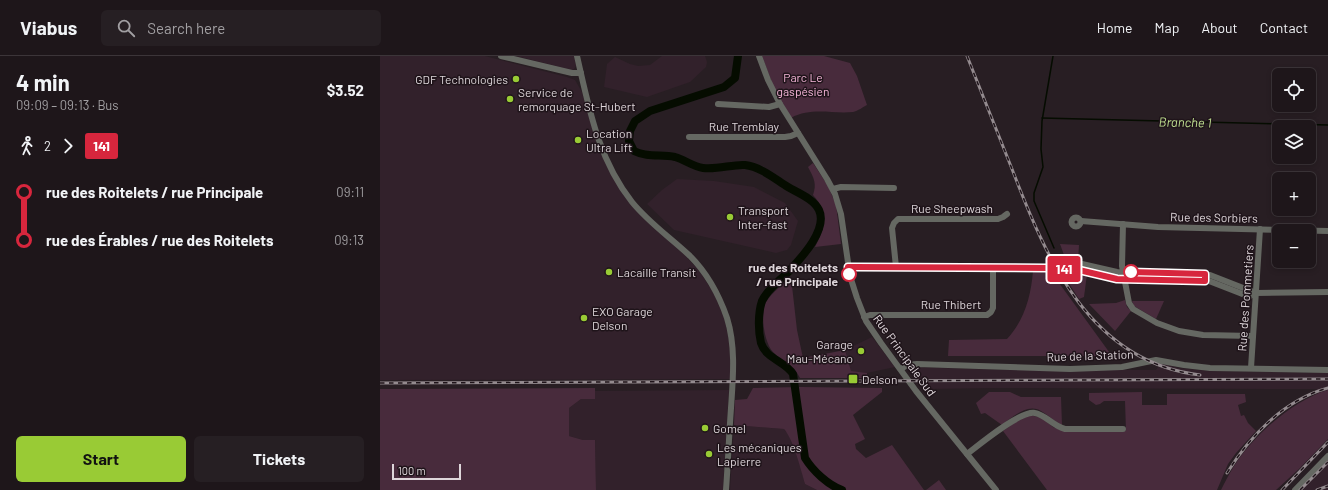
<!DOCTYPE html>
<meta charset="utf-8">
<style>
:root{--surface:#1e161a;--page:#261f23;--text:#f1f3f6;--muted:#a19fa2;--line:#3c3539;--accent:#99cb35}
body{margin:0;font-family:Barlow,sans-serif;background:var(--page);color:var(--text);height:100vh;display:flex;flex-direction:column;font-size:15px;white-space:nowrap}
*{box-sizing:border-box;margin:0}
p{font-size:13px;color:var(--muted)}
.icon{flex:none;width:22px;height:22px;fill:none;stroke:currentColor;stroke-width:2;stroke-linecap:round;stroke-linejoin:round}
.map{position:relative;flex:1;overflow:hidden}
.side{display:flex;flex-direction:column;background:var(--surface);width:380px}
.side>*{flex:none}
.badge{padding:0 8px;border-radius:3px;font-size:14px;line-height:26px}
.controls{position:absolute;left:892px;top:12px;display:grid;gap:8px}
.controls a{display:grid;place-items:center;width:44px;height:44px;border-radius:6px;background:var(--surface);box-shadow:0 2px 6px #0003,0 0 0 1px var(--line);font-size:20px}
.scale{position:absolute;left:12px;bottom:10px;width:69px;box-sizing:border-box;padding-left:4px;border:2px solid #ded6da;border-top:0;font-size:11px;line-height:14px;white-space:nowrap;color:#ded6da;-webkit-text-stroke:3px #1f141a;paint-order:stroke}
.map>.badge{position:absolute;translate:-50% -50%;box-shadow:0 0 0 2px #fff}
.legs{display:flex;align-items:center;gap:6px;height:44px;padding:0 16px;font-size:13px}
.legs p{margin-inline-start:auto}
.summary{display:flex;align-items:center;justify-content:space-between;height:68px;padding:0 16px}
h1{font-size:22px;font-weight:700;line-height:30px}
.action{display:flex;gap:8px;margin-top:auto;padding:8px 16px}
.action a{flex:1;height:46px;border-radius:6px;background:var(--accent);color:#111;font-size:16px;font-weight:700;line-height:46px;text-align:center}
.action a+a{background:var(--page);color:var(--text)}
ul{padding:0 16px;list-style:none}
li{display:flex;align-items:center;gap:14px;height:48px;font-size:15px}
li i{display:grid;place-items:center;width:6px;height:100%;margin:0 5px;background:currentColor}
li i::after{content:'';width:10px;height:10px;margin:-5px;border:3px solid;border-radius:50%;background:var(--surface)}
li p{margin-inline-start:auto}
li:first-child i{background:linear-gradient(#0000 50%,currentColor 0)}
li:last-child i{background:linear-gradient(currentColor 50%,#0000 0)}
header{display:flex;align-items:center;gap:24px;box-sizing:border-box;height:56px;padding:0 20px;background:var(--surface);border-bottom:1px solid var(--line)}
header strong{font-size:19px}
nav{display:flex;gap:22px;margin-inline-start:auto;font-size:14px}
.search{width:280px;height:36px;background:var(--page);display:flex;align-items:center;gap:10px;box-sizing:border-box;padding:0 14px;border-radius:6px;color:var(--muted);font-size:15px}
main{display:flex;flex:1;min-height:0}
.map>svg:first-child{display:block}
.built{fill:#32212b}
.green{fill:#482b3c}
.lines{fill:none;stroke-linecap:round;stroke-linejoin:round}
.stream{stroke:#050c00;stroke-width:1.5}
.river{stroke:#050c00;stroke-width:8}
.minor{stroke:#656862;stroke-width:6}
.rail-casing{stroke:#948b8f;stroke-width:3}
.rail{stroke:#1f141a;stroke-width:1.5;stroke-dasharray:4.5;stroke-linecap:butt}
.line-1-casing{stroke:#fff;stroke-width:9}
.line-1{stroke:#d7263d;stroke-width:6}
.poi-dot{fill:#99cb35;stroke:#1f141a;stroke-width:1.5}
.stop-1-dot{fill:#fff;stroke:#d7263d;stroke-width:2}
.labels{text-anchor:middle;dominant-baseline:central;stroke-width:3;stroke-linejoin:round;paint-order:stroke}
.park-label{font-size:12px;fill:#f7b7da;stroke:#1f141a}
.poi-label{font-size:12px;fill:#ded6da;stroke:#1f141a;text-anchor:start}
.street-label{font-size:12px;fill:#ded6da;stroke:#1f141a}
.stop-label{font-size:12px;font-weight:bold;fill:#ded6da;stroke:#1f141a;text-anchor:end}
.water-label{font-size:13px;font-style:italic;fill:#bfdf90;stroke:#1f141a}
</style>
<header>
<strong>Viabus</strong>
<div class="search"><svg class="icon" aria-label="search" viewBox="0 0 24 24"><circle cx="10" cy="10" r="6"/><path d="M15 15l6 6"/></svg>Search here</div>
<nav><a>Home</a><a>Map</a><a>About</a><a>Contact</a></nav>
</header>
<main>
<section class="side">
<div class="summary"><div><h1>4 min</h1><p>09:09 – 09:13 · Bus</p></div><b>$3.52</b></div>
<div class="legs"><svg class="icon" aria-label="walk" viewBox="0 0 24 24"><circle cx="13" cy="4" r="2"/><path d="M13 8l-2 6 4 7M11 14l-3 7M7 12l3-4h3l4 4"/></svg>2<svg class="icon" aria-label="forward" viewBox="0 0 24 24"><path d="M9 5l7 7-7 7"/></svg><b class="badge" style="background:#d7263d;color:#fff">141</b></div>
<ul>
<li><i style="color:#d7263d"></i><b>rue des Roitelets / rue Principale</b><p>09:11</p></li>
<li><i style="color:#d7263d"></i><b>rue des Érables / rue des Roitelets</b><p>09:13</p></li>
</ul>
<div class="action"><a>Start</a><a>Tickets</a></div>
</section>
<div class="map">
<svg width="948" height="434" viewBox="0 0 948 434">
<rect width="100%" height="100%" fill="#281e23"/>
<g class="built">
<polygon points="0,0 105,0 187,21 195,24 202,36 218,91 236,127 314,209 320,216 333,236 344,261 350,288 350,323 0,324"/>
<polygon points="136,0 194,0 196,10 194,13 192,14"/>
<polygon points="282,0 325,0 327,6 326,11 310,26 267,41 224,31 227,8 235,1 250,8 258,10 270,9"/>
<polygon points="297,123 334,125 374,131 405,147 418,165 411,189 407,194 396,197 294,174 267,148 282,134"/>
<polygon points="492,281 515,311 487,317 471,316 465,294"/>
<polygon points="781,307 799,312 828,315 948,317 948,334 938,337 936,333 928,333 616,332 545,333 529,311 628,314 776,314"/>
<polygon points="349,334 343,434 216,434 215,384 203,384 189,380 189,352 201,343 215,343 215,335"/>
<polygon points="354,369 404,373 409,379 421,412 425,428 437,434 350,434"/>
<polygon points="948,403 948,434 919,434"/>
</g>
<g class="green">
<path d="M382,0H444L470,7L477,20L487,49C483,51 478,55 473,56C451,58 431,51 411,62L394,32Z"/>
<path d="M433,107L448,130L456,149L461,188L435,191C446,171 449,157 433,139C437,128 434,122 428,111Z"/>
<polygon points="680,188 699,189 698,206 681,207 678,203 684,199"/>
<path d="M653,215H675L674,220L732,300H568L569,284L627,283C645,264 651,239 653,215Z"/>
<polygon points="682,217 701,217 707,218 704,241 699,243"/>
<path d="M411,221L417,274L423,302L465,294L471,315L487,317V322H420C414,309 402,306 393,296C384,286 380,258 386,246C392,236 403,229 411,221Z"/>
<polygon points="745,244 747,251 751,255 735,275 709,248 736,247"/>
<polygon points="752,245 784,245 776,263 754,250"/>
<path d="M421,331L502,332V336L473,359L485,383L475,388L476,393L486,402L512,389L544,434H437L425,428C421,414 413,383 404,373L354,369L355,344L367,343L373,332Z"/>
<polygon points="215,332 215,343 201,343 189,352 189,380 203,384 215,384 216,434 0,434 0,333"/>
<path d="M948,334V383L919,413L896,434H841C846,424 851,414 858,404C877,377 915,343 948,334Z"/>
<path d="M609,336H630L641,341H681L682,369C674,365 668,359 661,355C647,347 633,361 622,369L605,357L601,358L596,347Z"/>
<polygon points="762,336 762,349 787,349 787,338 865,338 866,346 858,349 861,360 864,359 868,367 876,375 856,397 848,408 837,434 667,434 623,375 643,361 650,359 662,362 673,371 687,376 746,375 745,345 724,345 720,348 716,349 709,344 709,337"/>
<polygon points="559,424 566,434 546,434"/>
</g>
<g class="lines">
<g class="stream">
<polyline points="673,0 662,65 661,93 663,111 654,137 654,145 674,192"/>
<polyline points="662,62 948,69"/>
</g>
<path class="river" d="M358,0L355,22L344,31L270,55L255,65L250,75L249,85L254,95C268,102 281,98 295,101C305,104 314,111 323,112C337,114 353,108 365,109C381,111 395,123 408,131C418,137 434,143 439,154C448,173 422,201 410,214C401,224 388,232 382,245C378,257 378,275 381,287C386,303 405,305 413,318L425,402C433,415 448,429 462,434"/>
<g class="minor">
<polyline points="121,0 192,17 201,17"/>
<path d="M197,0C209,52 218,103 252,146C269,167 291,182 310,200C327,217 339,239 347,262C356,291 353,322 351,352C349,379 348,407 346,434"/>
<polyline points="379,0 388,24 400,48 447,123 455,138 461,158 470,220 477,242 486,265 501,287 536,335 616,434"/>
<polyline points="338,48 389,51 400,48"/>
<polyline points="309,81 405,81 411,80 418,77"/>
<polyline points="453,133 461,131 514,132"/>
<circle cx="696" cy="166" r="4.5"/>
<polyline points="701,165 778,171 948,175"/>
<polyline points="743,168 742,210 749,247 753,253 777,267 799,275 823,279 873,280"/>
<polyline points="468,211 676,212 703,215 737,223 829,225 865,239 870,240 876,237 948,236"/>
<polyline points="516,211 512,172 514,167 518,163 618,163 623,161 627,158"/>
<polyline points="677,211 690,209 702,208 737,216 830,219 876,237"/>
<polyline points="484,261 490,259 607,259 611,256 613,252 613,211"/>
<polyline points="871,312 880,173"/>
<polyline points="521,313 527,309 537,308 690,313 742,311 776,304 804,309 830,312 948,314"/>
<path d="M587,398C600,388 641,354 655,357C666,359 673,370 685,373H743"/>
<polyline points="915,434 948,400"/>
</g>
<g class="rail-casing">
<g id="rail">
<path d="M587,0C602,38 617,76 632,113C667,204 710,306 820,319"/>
<polyline points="0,327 948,323"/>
<path d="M847,417C870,380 904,344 948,332"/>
<polyline points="902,434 948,386"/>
<polyline points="920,434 948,406"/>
<polyline points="937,434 948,430"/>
</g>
</g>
<use href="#rail" class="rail"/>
</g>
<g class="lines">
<g class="line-1-casing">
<polyline id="line-1" points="469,218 468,211 474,211 670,212 699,214 737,223 825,225 825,218 751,216"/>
</g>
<use href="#line-1" class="line-1"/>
</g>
<g class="poi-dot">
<circle cx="136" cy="23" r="4"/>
<circle cx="130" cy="43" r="4"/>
<circle cx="198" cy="84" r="4"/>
<circle cx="350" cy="161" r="4"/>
<circle cx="229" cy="216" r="4"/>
<circle cx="204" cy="262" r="4"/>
<circle cx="481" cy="295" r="4"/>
<rect x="468" y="318" width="10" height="10" rx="2"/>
<circle cx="325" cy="372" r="4"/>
<circle cx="329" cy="398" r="4"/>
</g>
<g class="stop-1-dot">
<circle cx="751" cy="216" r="7"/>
<circle cx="469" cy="218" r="7"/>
</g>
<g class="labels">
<g class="park-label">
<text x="423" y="21">Parc Le<tspan x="423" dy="14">gaspésien</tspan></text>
</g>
<g class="poi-label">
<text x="128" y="23" text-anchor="end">GDF Technologies</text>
<text x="138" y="36">Service de<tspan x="138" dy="14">remorquage St-Hubert</tspan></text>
<text x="206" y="77">Location<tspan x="206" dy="14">Ultra Lift</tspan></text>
<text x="358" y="154">Transport<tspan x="358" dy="14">Inter-fast</tspan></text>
<text x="237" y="216">Lacaille Transit</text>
<text x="212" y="255">EXO Garage<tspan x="212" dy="14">Delson</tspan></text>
<text x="473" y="288" text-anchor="end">Garage<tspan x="473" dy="14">Mau-Mécano</tspan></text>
<text x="482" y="323">Delson</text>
<text x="333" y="372">Gomel</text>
<text x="337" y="391">Les mécaniques<tspan x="337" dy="14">Lapierre</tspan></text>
</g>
<g class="street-label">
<text x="364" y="70">Rue Tremblay</text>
<text x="572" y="152">Rue Sheepwash</text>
<text transform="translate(834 161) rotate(1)">Rue des Sorbiers</text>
<text transform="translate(865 242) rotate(-86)">Rue des Pommetiers</text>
<text x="571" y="248">Rue Thibert</text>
<text transform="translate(525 299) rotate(54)">Rue Principale Sud</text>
<text transform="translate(710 299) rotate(-2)">Rue de la Station</text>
</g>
<g class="stop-label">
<text x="458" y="211">rue des Roitelets<tspan x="458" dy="14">/ rue Principale</tspan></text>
</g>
<g class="water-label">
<text transform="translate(805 66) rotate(1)">Branche 1</text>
</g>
</g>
</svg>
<div class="controls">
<a><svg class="icon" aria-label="locate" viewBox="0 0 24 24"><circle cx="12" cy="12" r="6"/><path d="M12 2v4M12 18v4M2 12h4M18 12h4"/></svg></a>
<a><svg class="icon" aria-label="layers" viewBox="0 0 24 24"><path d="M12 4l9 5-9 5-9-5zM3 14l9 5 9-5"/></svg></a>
<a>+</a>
<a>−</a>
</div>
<div class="scale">100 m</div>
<b class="badge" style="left:684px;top:213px;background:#d7263d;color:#fff">141</b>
</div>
</main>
